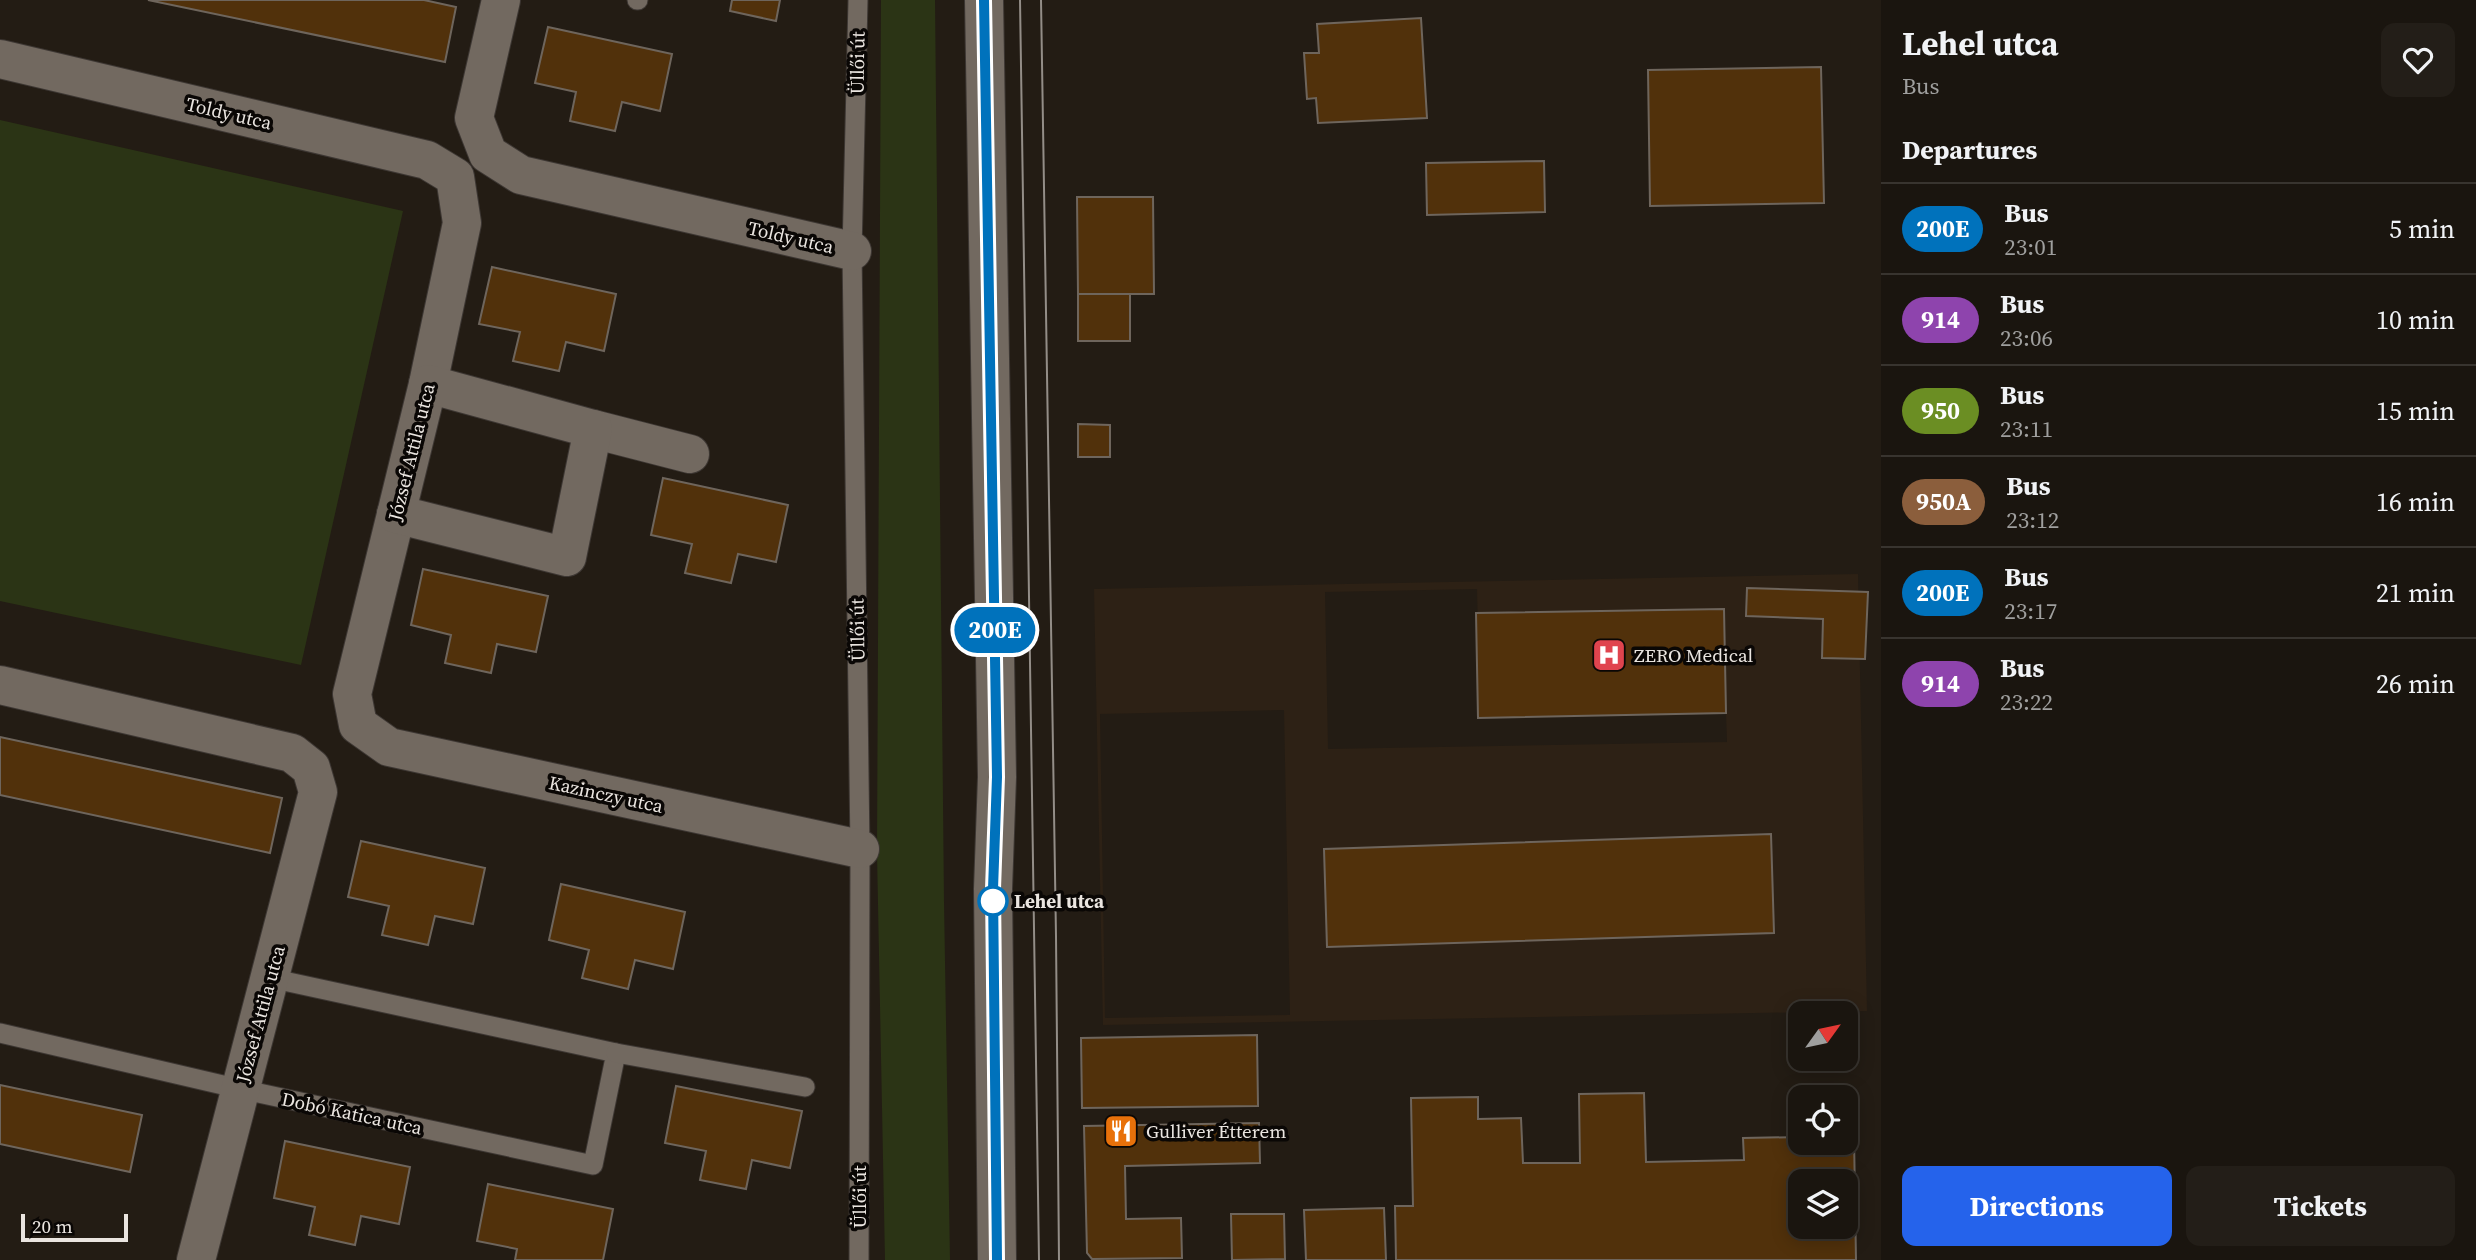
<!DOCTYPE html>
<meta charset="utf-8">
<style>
:root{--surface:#1a150f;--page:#231e18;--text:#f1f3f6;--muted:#9f9f9e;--line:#38342f;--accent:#2563eb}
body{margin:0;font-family:"Source Serif 4",serif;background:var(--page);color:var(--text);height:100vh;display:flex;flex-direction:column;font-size:26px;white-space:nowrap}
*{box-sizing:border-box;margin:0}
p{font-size:23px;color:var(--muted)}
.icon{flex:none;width:38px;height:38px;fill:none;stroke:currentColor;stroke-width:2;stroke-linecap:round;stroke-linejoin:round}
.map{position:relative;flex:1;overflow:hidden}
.side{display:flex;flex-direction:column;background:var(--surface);width:595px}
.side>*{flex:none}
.badge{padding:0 14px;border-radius:23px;font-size:24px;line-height:46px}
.needle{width:46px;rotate:57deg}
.fabs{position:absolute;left:1788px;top:1001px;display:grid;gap:14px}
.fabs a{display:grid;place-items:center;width:70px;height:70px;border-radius:14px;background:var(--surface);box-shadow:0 4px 18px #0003,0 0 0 2px var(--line);font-size:35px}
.scale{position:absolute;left:21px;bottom:18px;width:107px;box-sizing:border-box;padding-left:7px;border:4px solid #eae5e0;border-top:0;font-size:19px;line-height:24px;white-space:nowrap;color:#eae5e0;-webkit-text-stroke:5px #0a0705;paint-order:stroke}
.map>.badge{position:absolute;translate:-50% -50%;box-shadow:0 0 0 4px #fff}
h2{padding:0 21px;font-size:26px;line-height:63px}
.round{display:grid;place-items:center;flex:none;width:74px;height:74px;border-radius:14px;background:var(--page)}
.head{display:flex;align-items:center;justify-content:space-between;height:119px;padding:0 21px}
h1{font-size:33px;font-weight:700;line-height:52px}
.primary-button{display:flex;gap:14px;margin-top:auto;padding:14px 21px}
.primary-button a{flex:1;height:80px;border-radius:14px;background:var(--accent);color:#fff;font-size:28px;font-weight:700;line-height:80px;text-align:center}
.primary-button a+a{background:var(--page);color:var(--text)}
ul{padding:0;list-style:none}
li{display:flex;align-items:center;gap:21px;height:91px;padding:0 21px;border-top:2px solid var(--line)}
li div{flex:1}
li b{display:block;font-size:26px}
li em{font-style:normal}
li .badge{min-width:77px;font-weight:700;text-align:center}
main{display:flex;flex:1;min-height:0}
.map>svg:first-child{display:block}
.built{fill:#2d2115;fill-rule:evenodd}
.green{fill:#2b3415}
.building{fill:#51310b;stroke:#6e655c;stroke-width:2;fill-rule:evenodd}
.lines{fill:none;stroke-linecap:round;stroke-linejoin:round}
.lane-casing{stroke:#3d3733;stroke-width:21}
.street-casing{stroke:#3d3733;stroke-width:40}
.secondary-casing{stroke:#3d3733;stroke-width:40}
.lane{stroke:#726960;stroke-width:19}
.street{stroke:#726960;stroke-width:38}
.secondary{stroke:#726960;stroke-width:38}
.tram{stroke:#938d87;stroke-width:2}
.line-casing{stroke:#fff;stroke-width:16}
.line{stroke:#0072bc;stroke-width:10}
.stop-dot{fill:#fff;stroke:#0072bc;stroke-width:3.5}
.labels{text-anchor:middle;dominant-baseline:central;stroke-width:7;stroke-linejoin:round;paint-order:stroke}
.street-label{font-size:19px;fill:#eae5e0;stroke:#0a0705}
.poi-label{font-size:19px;fill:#eae5e0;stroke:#0a0705;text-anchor:start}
.stop-label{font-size:19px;font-weight:bold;fill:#eae5e0;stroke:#0a0705;text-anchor:start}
</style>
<main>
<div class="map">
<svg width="1881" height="1260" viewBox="0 0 1881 1260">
<rect width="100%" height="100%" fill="#231c14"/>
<path class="built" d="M1858,574L1867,1011L1103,1025L1094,589ZM1477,589L1480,718L1726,713L1727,742L1328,749L1325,592ZM1284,710L1290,1015L1105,1018L1100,714Z"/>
<g class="green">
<polygon points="881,0 935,0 944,902 950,1260 885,1260 877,853"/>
<polygon points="0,120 403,211 301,665 0,601"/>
</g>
<g class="building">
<polygon points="148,0 424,0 456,7 445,62"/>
<polygon points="732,0 780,0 776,21 730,11"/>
<polygon points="1421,18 1427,118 1318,123 1316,98 1307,99 1304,53 1319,53 1317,24"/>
<polygon points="548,27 672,54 660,111 622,102 615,131 570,121 576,92 535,83"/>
<polygon points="1821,67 1824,203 1650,206 1648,70"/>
<polygon points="1544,161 1545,212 1427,215 1426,163"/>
<polygon points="1077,197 1153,197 1154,294 1078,294"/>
<polygon points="492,267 616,294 604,351 566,342 559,371 513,361 520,332 479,324"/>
<rect x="1078" y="294" width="52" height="47"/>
<polygon points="1078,424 1110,425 1110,457 1078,457"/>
<polygon points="663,478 788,505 776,562 738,554 731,583 685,573 692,544 651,535"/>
<polygon points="423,569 548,596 536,652 497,644 491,673 445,663 451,635 411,625"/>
<polygon points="1747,588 1868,592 1865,659 1822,658 1823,619 1746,616"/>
<polygon points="1724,609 1726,713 1478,718 1476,613"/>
<polygon points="0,737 282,798 270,853 0,795"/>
<polygon points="1771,834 1774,933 1327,947 1324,849"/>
<polygon points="361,841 485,868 473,924 435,916 428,945 382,935 389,906 348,897"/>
<polygon points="561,884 685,912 673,969 635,960 628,989 582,978 589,950 549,940"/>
<polygon points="1257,1035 1258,1106 1082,1108 1081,1038"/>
<polygon points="0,1085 142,1115 130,1172 0,1144"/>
<polygon points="676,1086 802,1111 790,1168 752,1160 746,1189 700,1180 706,1151 665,1143"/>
<path d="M1644,1093L1646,1162L1744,1160L1743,1138L1801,1137V1143H1846V1136H1854L1856,1260H1396L1395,1206H1413L1411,1098L1478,1097V1119L1521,1118L1523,1163H1580L1579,1094ZM1801,1181H1846V1227H1801Z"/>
<polygon points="1259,1123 1260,1163 1125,1166 1126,1219 1181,1218 1182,1258 1092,1259 1087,1253 1084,1126"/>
<polygon points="285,1141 410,1167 399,1224 361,1216 355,1245 309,1235 315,1207 274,1198"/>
<polygon points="488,1184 613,1209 603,1260 515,1260 517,1249 477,1241"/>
<polygon points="1384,1208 1386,1260 1306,1260 1304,1210"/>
<polygon points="1231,1214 1284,1214 1285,1259 1232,1260"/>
</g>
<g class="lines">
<g class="lane-casing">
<g id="lane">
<polyline points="637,0 638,0"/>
<polyline points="858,0 852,251 860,849 859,1260"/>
<polyline points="0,1033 240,1089 593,1165 616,1053 270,978"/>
<polyline points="616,1053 805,1087"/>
</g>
</g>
<g class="street-casing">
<g id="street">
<polyline points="501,0 474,118 488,154 521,175 852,251"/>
<polyline points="0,59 427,160 455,177 462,223 428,384 352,694 358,725 389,747 860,849"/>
<polyline points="593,429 690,454"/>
<polyline points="396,514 567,557 593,429 428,384"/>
<polyline points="0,685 292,753 311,768 318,792 196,1260"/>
</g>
</g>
<g class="secondary-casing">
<polyline id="secondary" points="984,0 997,777 993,889 997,1260"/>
</g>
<use href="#lane" class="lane"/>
<use href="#street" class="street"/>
<use href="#secondary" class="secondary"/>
<g class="tram">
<polyline points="1020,0 1039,1260"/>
<polyline points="1041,0 1056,936 1059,1260"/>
</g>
</g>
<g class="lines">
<g class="line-casing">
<polyline id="line" points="984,0 997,777 993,889 997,1260"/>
</g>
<use href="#line" class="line"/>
</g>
<defs>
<g id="hospital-square" transform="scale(1.75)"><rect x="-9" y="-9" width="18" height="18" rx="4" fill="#e0444e" stroke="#0a0705"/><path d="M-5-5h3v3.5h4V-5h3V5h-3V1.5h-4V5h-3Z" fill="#fff"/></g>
<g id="restaurant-square" transform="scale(1.75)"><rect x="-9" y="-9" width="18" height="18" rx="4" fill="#e8710a" stroke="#0a0705"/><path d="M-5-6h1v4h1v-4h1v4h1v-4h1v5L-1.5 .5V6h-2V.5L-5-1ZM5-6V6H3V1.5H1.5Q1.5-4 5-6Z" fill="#fff"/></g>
</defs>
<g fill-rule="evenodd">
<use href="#hospital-square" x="1609" y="655"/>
<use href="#restaurant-square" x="1121" y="1131"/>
</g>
<circle class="stop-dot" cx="993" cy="901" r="14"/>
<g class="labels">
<g class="street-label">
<text transform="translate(857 63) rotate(-89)">Üllői út</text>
<text transform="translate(229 113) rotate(13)">Toldy utca</text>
<text transform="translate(791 237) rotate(13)">Toldy utca</text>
<text transform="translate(411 452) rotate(-76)">József Attila utca</text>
<text transform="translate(857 630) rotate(-91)">Üllői út</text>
<text transform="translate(606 794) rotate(12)">Kazinczy utca</text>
<text transform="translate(260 1014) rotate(-75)">József Attila utca</text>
<text transform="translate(352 1113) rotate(12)">Dobó Katica utca</text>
<text transform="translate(859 1197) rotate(-90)">Üllői út</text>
</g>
<g class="poi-label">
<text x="1634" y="655">ZERO Medical</text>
<text x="1146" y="1131">Gulliver Étterem</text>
</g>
<g class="stop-label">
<text x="1014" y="901">Lehel utca</text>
</g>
</g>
</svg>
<div class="fabs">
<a><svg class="needle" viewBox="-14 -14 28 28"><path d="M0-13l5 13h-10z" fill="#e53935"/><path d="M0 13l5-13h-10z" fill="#9f9f9e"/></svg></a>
<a><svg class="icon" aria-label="locate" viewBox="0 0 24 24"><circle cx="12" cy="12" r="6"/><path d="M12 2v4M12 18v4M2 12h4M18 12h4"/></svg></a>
<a><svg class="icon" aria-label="layers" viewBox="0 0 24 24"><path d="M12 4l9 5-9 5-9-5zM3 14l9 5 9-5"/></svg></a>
</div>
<div class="scale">20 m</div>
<b class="badge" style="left:995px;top:630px;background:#0072bc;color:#fff">200E</b>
</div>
<section class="side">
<div class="head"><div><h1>Lehel utca</h1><p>Bus</p></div><a class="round"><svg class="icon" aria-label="heart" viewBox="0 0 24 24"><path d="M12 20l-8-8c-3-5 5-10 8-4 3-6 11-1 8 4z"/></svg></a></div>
<h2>Departures</h2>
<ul>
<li><span class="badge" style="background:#0072bc;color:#fff">200E</span><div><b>Bus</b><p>23:01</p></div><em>5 min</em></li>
<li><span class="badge" style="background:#8e44ad;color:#fff">914</span><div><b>Bus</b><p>23:06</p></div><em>10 min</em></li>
<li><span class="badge" style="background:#6b8e23;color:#fff">950</span><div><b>Bus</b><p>23:11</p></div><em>15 min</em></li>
<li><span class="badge" style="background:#8b5e3c;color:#fff">950A</span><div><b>Bus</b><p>23:12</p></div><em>16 min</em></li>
<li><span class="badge" style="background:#0072bc;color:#fff">200E</span><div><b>Bus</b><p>23:17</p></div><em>21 min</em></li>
<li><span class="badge" style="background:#8e44ad;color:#fff">914</span><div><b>Bus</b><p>23:22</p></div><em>26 min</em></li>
</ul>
<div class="primary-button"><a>Directions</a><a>Tickets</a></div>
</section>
</main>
